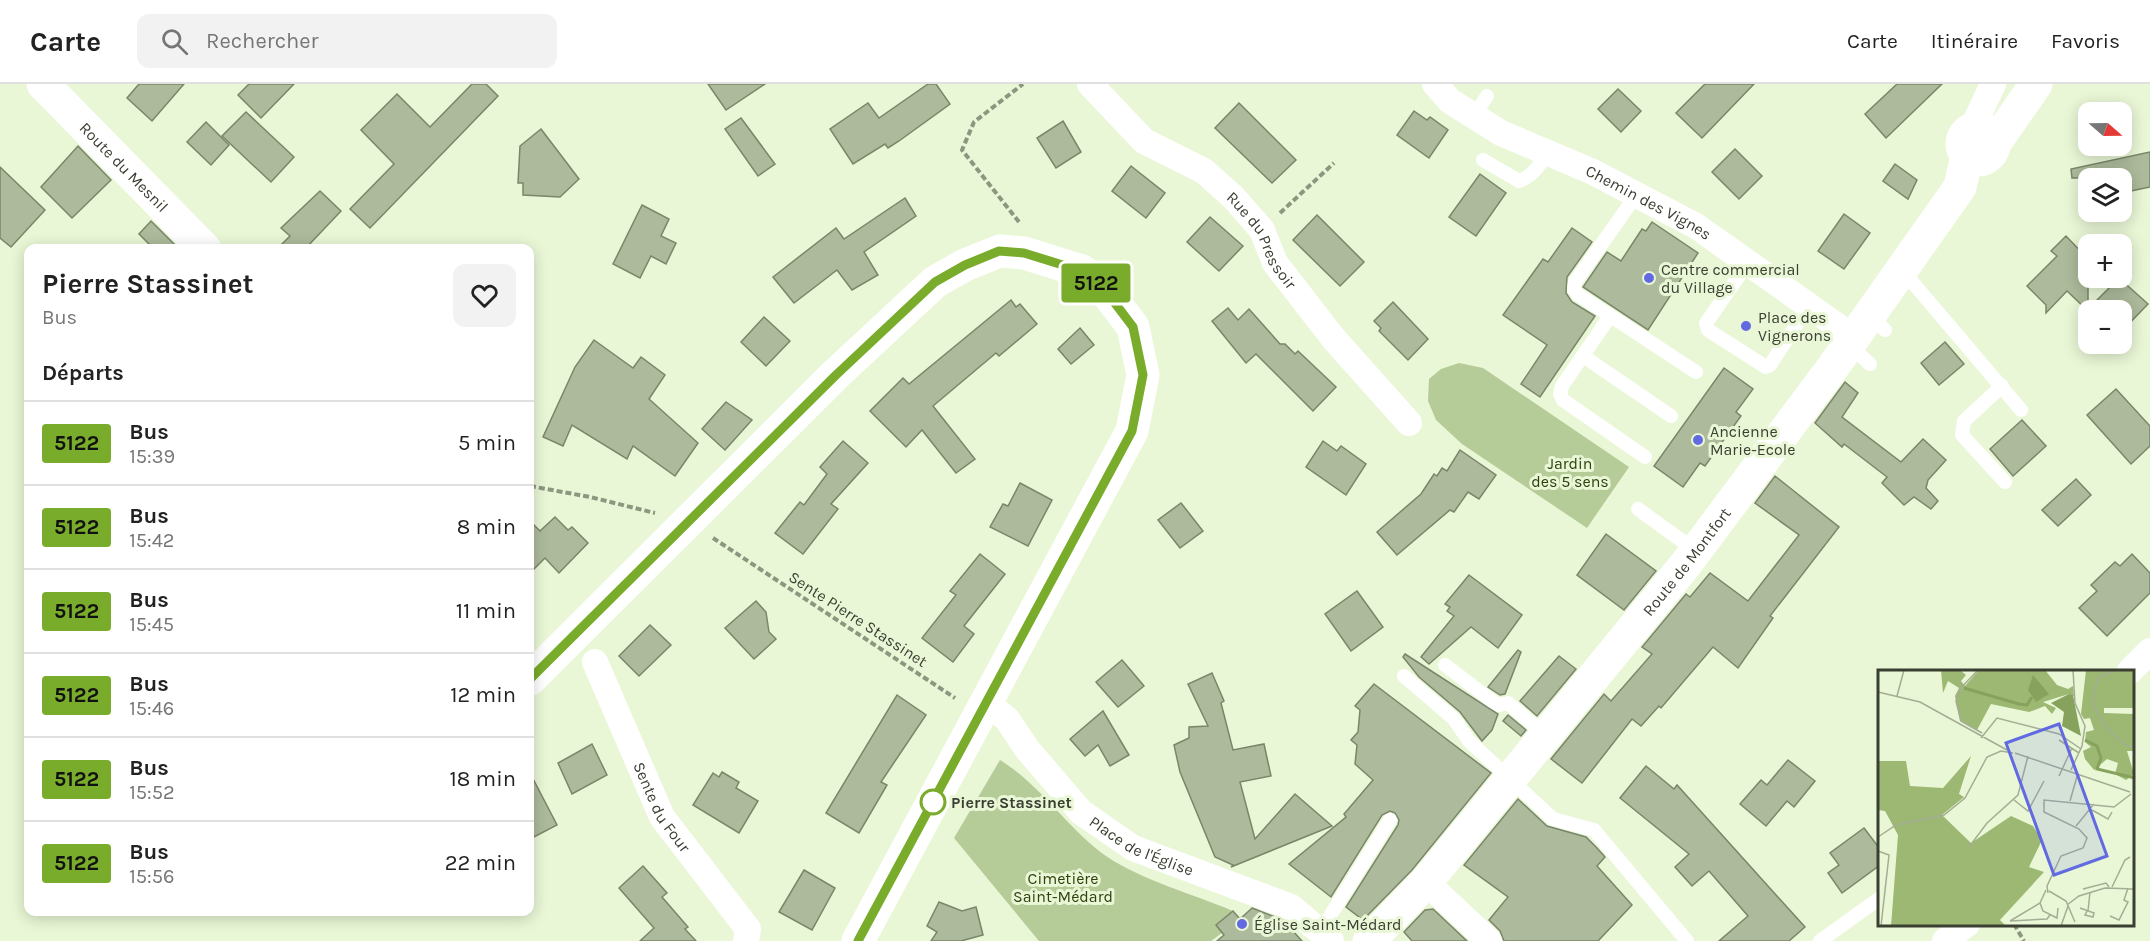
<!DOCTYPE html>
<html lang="fr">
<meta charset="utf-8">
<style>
:root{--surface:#fff;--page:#f2f2f2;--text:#222;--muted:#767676;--line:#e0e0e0}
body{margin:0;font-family:Karla,sans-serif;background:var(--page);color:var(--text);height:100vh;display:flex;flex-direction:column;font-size:22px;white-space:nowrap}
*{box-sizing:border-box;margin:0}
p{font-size:20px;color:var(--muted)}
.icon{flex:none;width:33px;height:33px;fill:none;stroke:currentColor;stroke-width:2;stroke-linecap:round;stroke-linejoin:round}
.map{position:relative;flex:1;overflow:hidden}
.drawer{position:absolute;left:24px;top:160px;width:510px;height:672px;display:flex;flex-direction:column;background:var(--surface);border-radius:12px;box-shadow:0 3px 15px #0003}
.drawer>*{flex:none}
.badge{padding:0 12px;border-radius:4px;font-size:21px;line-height:39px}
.needle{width:39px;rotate:110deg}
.fabs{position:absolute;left:2078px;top:18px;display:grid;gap:12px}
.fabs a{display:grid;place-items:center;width:54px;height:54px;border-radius:12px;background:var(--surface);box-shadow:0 3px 15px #0003;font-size:30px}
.map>.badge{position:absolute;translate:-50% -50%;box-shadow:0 0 0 3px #fff}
h2{padding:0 18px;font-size:22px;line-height:54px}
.round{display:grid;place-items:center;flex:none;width:63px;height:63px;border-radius:12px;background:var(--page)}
.summary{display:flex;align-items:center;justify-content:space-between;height:102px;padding:0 18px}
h1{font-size:28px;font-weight:700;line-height:45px}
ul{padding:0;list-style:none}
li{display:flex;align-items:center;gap:18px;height:84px;padding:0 18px;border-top:2px solid var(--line)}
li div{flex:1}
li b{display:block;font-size:22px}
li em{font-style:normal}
li .badge{min-width:66px;font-weight:700;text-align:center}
header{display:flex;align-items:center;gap:36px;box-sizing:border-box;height:84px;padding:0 30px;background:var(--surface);border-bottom:2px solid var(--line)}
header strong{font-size:28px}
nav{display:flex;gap:33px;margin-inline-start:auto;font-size:21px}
.search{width:420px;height:54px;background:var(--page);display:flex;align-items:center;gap:15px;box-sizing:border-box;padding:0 21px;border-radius:12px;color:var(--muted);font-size:22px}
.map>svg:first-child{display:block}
.green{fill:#b5cb98}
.building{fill:#adba9b;stroke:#7a8669;stroke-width:1.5}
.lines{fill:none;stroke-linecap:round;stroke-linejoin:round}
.path{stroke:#8d967f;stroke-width:4;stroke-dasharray:6 3;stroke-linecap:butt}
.service{stroke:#fff;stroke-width:14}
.minor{stroke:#fff;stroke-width:26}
.tertiary{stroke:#fff;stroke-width:33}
.line-casing{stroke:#fff;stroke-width:14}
.line{stroke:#79ac2b;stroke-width:9}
.poi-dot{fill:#626ae2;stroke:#e9f7d6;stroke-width:2}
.stop-dot{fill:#fff;stroke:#79ac2b;stroke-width:3}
.labels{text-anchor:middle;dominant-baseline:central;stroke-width:6;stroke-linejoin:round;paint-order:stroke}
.street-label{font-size:16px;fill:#3a3f32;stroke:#e9f7d6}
.poi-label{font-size:16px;fill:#3a3f32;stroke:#e9f7d6;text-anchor:start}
.park-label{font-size:16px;fill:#30410e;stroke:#e9f7d6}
.stop-label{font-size:16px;font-weight:bold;fill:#3a3f32;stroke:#e9f7d6;text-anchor:start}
.inset-river{fill:none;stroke:#86a25d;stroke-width:3}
.inset-road{fill:none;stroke:#a3ad94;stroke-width:1.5}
.view{fill:#626ae2;fill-opacity:0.15;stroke:#626ae2;stroke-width:3}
.inset-edge{fill:none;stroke:#3a3f32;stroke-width:3}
</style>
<header>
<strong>Carte</strong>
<div class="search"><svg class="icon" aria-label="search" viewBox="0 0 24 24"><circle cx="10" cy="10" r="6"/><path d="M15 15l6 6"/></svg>Rechercher</div>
<nav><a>Carte</a><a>Itinéraire</a><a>Favoris</a></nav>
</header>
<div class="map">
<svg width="2150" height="857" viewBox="0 0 2150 857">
<rect width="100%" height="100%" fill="#e9f7d6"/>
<g class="green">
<polygon points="1459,279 1483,284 1629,383 1587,444 1462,360 1436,336 1428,317 1429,295 1441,285"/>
<path d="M1000,676C1041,701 1067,744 1106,772C1141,796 1193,810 1233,827L1216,841L1222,849L1211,857H1039L954,754Z"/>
</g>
<g class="building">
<polygon points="139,0 184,0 152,37 127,14"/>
<polygon points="249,0 294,0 261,34 238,11"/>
<polygon points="472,0 486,0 498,12 370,144 350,125 394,80 361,46 397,10 430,43"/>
<polygon points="708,0 765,0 726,26"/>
<polygon points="928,0 936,0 950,20 899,57 888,64 885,60 853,80 830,45 868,19 879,34"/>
<polygon points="1705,0 1754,0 1702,54 1676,29"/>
<polygon points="1897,0 1942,0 1886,54 1865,30"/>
<polygon points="1618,5 1641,27 1621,48 1598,25"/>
<polygon points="1239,19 1296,76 1272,99 1215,44"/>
<polygon points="1414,27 1427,36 1430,33 1448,46 1429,74 1397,51"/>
<polygon points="246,28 294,73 271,98 222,52"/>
<polygon points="741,34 775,80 758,92 725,45"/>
<polygon points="1063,37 1081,68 1056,84 1037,54"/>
<polygon points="206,38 229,61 211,81 187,58"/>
<polygon points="541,45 579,95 560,113 523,111 523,99 518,99 520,62"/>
<polygon points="78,62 111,96 72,134 41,103"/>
<polygon points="1735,65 1762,92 1739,115 1712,88"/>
<polygon points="2150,68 2150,103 2121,109 2121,94 2072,94 2071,85"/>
<polygon points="1895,80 1917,96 1908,115 1883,97"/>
<polygon points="1131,82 1165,109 1146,134 1112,107"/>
<polygon points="0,83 45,126 11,163 0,154"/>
<polygon points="1480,90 1506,109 1476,152 1449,133"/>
<polygon points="320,107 341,127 305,165 277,165 290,152 281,144"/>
<polygon points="905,114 916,132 864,168 878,191 852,206 837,186 794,219 773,193 836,144 844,155"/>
<polygon points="642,121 669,135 661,152 676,159 666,180 651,172 640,194 613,180"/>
<polygon points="1844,130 1870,149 1844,185 1818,167"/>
<polygon points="1317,131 1364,178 1340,202 1293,156"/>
<polygon points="1210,133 1243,162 1219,187 1187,158"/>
<polygon points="151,137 179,165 154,165 139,150"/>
<polygon points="1652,138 1698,169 1648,246 1583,203 1607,168 1621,177 1642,145 1646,147"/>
<polygon points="1572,144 1592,158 1567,193 1566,209 1572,218 1595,232 1540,313 1521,300 1547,261 1503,231 1543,175 1548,178"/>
<polygon points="2066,152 2088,175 2088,225 2119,194 2148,220 2121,248 2121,226 2088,227 2067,207 2046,229 2046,221 2027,202 2057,172 2051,167"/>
<polygon points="1011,216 1016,223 1020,220 1037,240 999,272 996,269 933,322 975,375 956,389 922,346 906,363 870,327 903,294 909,300"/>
<polygon points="1393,218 1428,255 1408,276 1379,247 1381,244 1374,237"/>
<polygon points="1228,224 1238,236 1249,225 1280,260 1285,260 1295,270 1298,267 1336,303 1313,327 1256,270 1246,279 1212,237"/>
<polygon points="764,233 790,257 766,282 741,258"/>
<polygon points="1080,244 1094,261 1071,280 1058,265"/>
<polygon points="594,256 633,284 641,273 665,291 649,315 698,359 675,392 633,362 627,375 572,341 563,362 543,353 575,283"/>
<polygon points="1945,258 1964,280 1939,301 1921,279"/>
<polygon points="1724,284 1753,305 1736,328 1741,332 1705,382 1700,379 1683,403 1654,382"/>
<polygon points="1845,298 1858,309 1842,333 1901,378 1923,355 1946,376 1928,396 1926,404 1938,417 1931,425 1914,413 1904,421 1882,399 1887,393 1844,360 1842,363 1815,339"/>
<polygon points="2116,305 2150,342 2150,362 2131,380 2087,331"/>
<polygon points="726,318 752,336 725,366 702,345"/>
<polygon points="2022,336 2046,362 2013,392 1990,365"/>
<polygon points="843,357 868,379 831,420 838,425 803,470 775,449 800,418 804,421 827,390 820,383"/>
<polygon points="1323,357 1337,367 1341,362 1366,380 1346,411 1306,383"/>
<polygon points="1460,366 1496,391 1479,415 1468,408 1454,428 1450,426 1397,471 1377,448 1421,410 1434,390 1437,392 1442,384 1447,387"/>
<polygon points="1775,392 1839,443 1770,532 1773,534 1738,584 1713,563 1661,624 1659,622 1641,642 1632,635 1582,699 1551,675 1604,610 1611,617 1652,570 1642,563 1686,510 1690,513 1710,489 1748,517 1799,451 1755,419"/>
<polygon points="2076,395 2091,411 2058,442 2042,426"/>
<polygon points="1020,399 1052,416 1028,462 990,443 1003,420 1008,422"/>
<polygon points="1181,419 1203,447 1180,464 1158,436"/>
<polygon points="555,433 568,446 572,443 588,459 559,489 545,474 530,489 530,437 540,447"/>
<polygon points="1606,450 1656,487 1624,526 1577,491"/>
<polygon points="980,470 1005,490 964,542 974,550 953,578 922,554 956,511 950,507"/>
<polygon points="2132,470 2150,489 2150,509 2107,552 2079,524 2097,507 2091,501 2115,478 2120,482"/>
<polygon points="1469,491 1522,531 1498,564 1471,543 1429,580 1421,573 1454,532 1447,527 1450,523 1445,520"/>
<polygon points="1357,507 1383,543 1351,567 1325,530"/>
<polygon points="756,517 766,528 769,548 776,555 754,575 725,544"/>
<polygon points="650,541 671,561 639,592 619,572"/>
<polygon points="1518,566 1521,568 1505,610 1500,611 1488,603"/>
<polygon points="1405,570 1498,630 1492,646 1482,657 1460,628 1419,593 1403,573"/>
<polygon points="1559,572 1576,585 1537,632 1520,617"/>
<polygon points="1122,576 1144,602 1118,623 1096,598"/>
<polygon points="1212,589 1224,617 1221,619 1233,666 1264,660 1271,692 1240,698 1255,755 1295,710 1332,742 1231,783 1233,781 1215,773 1180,688 1174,661 1189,654 1189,643 1208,642 1188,600"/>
<polygon points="1374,600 1491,689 1412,786 1363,836 1346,823 1398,741 1399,736 1395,729 1390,727 1382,731 1331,813 1289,780 1346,733 1344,730 1373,696 1355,680 1357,661 1351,656 1358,648 1360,626 1355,622"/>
<polygon points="897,611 926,631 881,698 887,701 859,749 826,729"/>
<polygon points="1103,627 1129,671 1110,682 1098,661 1085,672 1070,655"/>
<polygon points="1508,631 1526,646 1521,652 1503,637"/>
<polygon points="592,660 607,691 572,710 558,679"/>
<polygon points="1788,676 1815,697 1794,723 1787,717 1766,742 1740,720 1761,696 1767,701"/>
<polygon points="1646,682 1674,705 1677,701 1805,843 1789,857 1719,857 1748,832 1709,787 1692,802 1675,783 1689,770 1620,714"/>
<polygon points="722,688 739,698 736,704 758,717 739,749 693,721 713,689 719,693"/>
<polygon points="530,689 557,741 530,755"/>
<polygon points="1518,715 1547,742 1586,753 1597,764 1605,773 1597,782 1632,821 1598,857 1504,857 1500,847 1489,836 1508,813 1464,781"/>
<polygon points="1864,744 1880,765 1880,781 1842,809 1828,789 1839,781 1830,769"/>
<polygon points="643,782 667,809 662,813 688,843 685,845 696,857 640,857 654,844 619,804"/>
<polygon points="804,786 835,804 812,846 779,828"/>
<polygon points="939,818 962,827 976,823 983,851 961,857 931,857 937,848 927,842"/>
<polygon points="1252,824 1283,836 1302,857 1217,857 1224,851 1216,841 1233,827 1240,835"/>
<polygon points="1433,825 1467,857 1412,857 1404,848 1425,826"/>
</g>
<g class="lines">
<g class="path">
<polyline points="1280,129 1334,79"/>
<polyline points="1019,138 962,66 974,38 1023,0"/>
<polyline points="530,402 590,413 655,429"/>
<polyline points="713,454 955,614"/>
<polyline points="2014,840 2024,857"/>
</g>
<g class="service">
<polyline points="1474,32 1487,12"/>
<path d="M1483,76L1519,97C1533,92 1540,81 1546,69"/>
<polyline points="1637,110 1575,198 1574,205 1577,210 1696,288"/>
<polyline points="1748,179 1706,239 1708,246 1766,283 1770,281 1799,237"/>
<polyline points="1902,186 2021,326"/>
<polyline points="1870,231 1885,246"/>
<polyline points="1610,232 1562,302 1560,310 1563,316 1645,373"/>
<polyline points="1848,260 1870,280"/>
<polyline points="1583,272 1671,332"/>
<polyline points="2002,302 1964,337 1962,351 2005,398"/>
<polyline points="1638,425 1696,467"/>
<polyline points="1445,581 1492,617 1499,621 1508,619 1545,651"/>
<polyline points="1404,592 1454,635 1469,657 1553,735 1594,746 1687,857"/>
<polyline points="1320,848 1390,736"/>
<polyline points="1820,857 1880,814"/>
</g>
<g class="minor">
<path id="s1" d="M1090,0L1144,57L1204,87L1234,114L1262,146L1275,179L1334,255L1409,339"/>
<path id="s2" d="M1435,0L1450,17L1501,49L1593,88L1696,142L1853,253"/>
<polyline points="1972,45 1993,0"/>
<path id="s3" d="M595,578L662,733L748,845L746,857"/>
<polyline points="2130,587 2150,567"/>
<path id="s4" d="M986,618L1007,635L1027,665L1081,728L1133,764L1291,823L1331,857"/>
<polyline points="1426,798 1489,857"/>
<polyline points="1945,857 1967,840"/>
</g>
<g class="tertiary">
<path id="s5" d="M43,0L205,165"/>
<circle cx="1978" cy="60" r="16"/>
<polyline points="1995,59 2036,0"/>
<polyline points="530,595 835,291 935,198 965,181 1000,167 1024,169 1082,187 1105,206 1133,243 1143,291 1132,347 858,857"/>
<path id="s6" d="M1369,857L1426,798L1686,480L1833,283L1960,103L1967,72"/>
</g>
</g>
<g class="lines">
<g class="line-casing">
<polyline id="line" points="530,595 836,291 935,198 965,181 999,167 1024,169 1082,187 1105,206 1133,243 1143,291 1132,347 858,857"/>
</g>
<use href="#line" class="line"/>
</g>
<g class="poi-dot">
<circle cx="1649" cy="194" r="6"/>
<circle cx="1746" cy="242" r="6"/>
<circle cx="1698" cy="356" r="6"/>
<circle cx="1242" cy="840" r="6"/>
</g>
<circle class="stop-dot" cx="933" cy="718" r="12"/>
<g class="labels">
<g class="street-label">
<text stroke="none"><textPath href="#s5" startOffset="116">Route du Mesnil</textPath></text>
<text stroke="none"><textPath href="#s2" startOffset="246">Chemin des Vignes</textPath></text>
<text stroke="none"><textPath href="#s1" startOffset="237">Rue du Pressoir</textPath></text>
<text stroke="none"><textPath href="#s6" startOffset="495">Route de Montfort</textPath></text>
<text transform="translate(858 535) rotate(33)">Sente Pierre Stassinet</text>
<text stroke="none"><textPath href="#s3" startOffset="160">Sente du Four</textPath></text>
<text stroke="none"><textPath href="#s4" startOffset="216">Place de l'Église</textPath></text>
</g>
<g class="poi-label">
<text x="1661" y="185">Centre commercial<tspan x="1661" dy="18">du Village</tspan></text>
<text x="1758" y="233">Place des<tspan x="1758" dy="18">Vignerons</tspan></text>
<text x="1710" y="347">Ancienne<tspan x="1710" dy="18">Marie-Ecole</tspan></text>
<text x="1254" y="840">Église Saint-Médard</text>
</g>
<g class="park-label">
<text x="1570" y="379">Jardin<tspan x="1570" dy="18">des 5 sens</tspan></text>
<text x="1063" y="794">Cimetière<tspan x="1063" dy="18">Saint-Médard</tspan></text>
</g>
<g class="stop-label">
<text x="951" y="718">Pierre Stassinet</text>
</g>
</g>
<g transform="translate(1878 586)">
<rect width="256" height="256" fill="#e9f7d6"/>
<path d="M63,0H82L88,5L83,11L87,16L101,0H167L179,15L190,19L195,16L196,26L191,24L165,32L178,38L174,44L167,36L151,42L113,34L99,60L82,51L77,26L81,18L70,11L65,23ZM208,0H256V38H226V43L256,44V81H249L256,104L248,110L237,104L240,93L229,89L216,100L207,89L205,81L213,77L207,72L208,62L216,60L212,48L206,49L203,44ZM93,86L81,124L86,127L64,145L93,173L133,146L155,156L164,170L151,197L166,202L122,250L128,256H13L20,165L7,141L0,140V91H28L32,116L65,118Z" fill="#9cb873"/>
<path d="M155,5L171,24L158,32L150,20ZM191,24L195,25L203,66L184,56L186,42L173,33Z" fill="#86a25d"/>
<path class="inset-river" d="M86,18L141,34L149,35L154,27M207,70L219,76L223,88L219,99L257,108"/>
<path class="inset-road" d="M100,0L82,19L78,31L83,51L104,63M239,0L220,7L214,33L229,58L247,75L257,77M0,22L42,32L129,80M19,26L26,0M103,68L119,48L181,64L203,79M181,70L201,83M137,83L252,122M193,100L204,76L207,56L197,33L195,0M181,106L194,78M136,130L150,141L166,111M192,131L200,103M214,140L230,149L234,142M198,156L216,134M0,167L18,155L66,145L87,128L109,87L123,81L135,83M91,177L109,153L140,125L150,86M0,181L11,185L3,256M234,217L247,190L252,187M205,219L228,213L231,217M171,221L188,231L197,252M170,223L169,216L183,186L205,178L209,168L201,159L166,142V130L236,137L253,124M162,233L165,241L179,248L180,238M189,235L201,226L227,218L257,219M202,238L216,243L215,247L207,245L209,241M210,241L212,222M232,246L241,250L250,232L246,230L250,218M132,251L162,233L168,220M132,251L169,249L172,245M183,256L190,236"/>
<path class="view" d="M181,54L229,186L176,205L128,73Z"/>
<rect width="256" height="256" class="inset-edge"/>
</g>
</svg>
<div class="fabs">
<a><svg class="needle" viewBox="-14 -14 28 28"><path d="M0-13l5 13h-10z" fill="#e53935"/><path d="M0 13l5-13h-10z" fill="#767676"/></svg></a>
<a><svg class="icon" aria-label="layers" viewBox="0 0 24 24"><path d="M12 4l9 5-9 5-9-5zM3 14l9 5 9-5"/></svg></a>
<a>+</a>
<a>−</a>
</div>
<b class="badge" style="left:1096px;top:199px;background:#79ac2b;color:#111">5122</b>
<section class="drawer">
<div class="summary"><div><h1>Pierre Stassinet</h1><p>Bus</p></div><a class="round"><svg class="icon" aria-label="heart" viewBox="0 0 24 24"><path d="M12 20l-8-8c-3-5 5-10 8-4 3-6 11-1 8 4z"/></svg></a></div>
<h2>Départs</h2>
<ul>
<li><span class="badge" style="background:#79ac2b;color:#111">5122</span><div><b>Bus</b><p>15:39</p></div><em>5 min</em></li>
<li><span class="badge" style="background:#79ac2b;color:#111">5122</span><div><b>Bus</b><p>15:42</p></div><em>8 min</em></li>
<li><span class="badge" style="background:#79ac2b;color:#111">5122</span><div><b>Bus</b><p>15:45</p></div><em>11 min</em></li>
<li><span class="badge" style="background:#79ac2b;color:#111">5122</span><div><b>Bus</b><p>15:46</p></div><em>12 min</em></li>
<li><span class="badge" style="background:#79ac2b;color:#111">5122</span><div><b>Bus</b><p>15:52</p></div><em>18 min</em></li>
<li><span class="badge" style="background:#79ac2b;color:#111">5122</span><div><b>Bus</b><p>15:56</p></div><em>22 min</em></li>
</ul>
</section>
</div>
